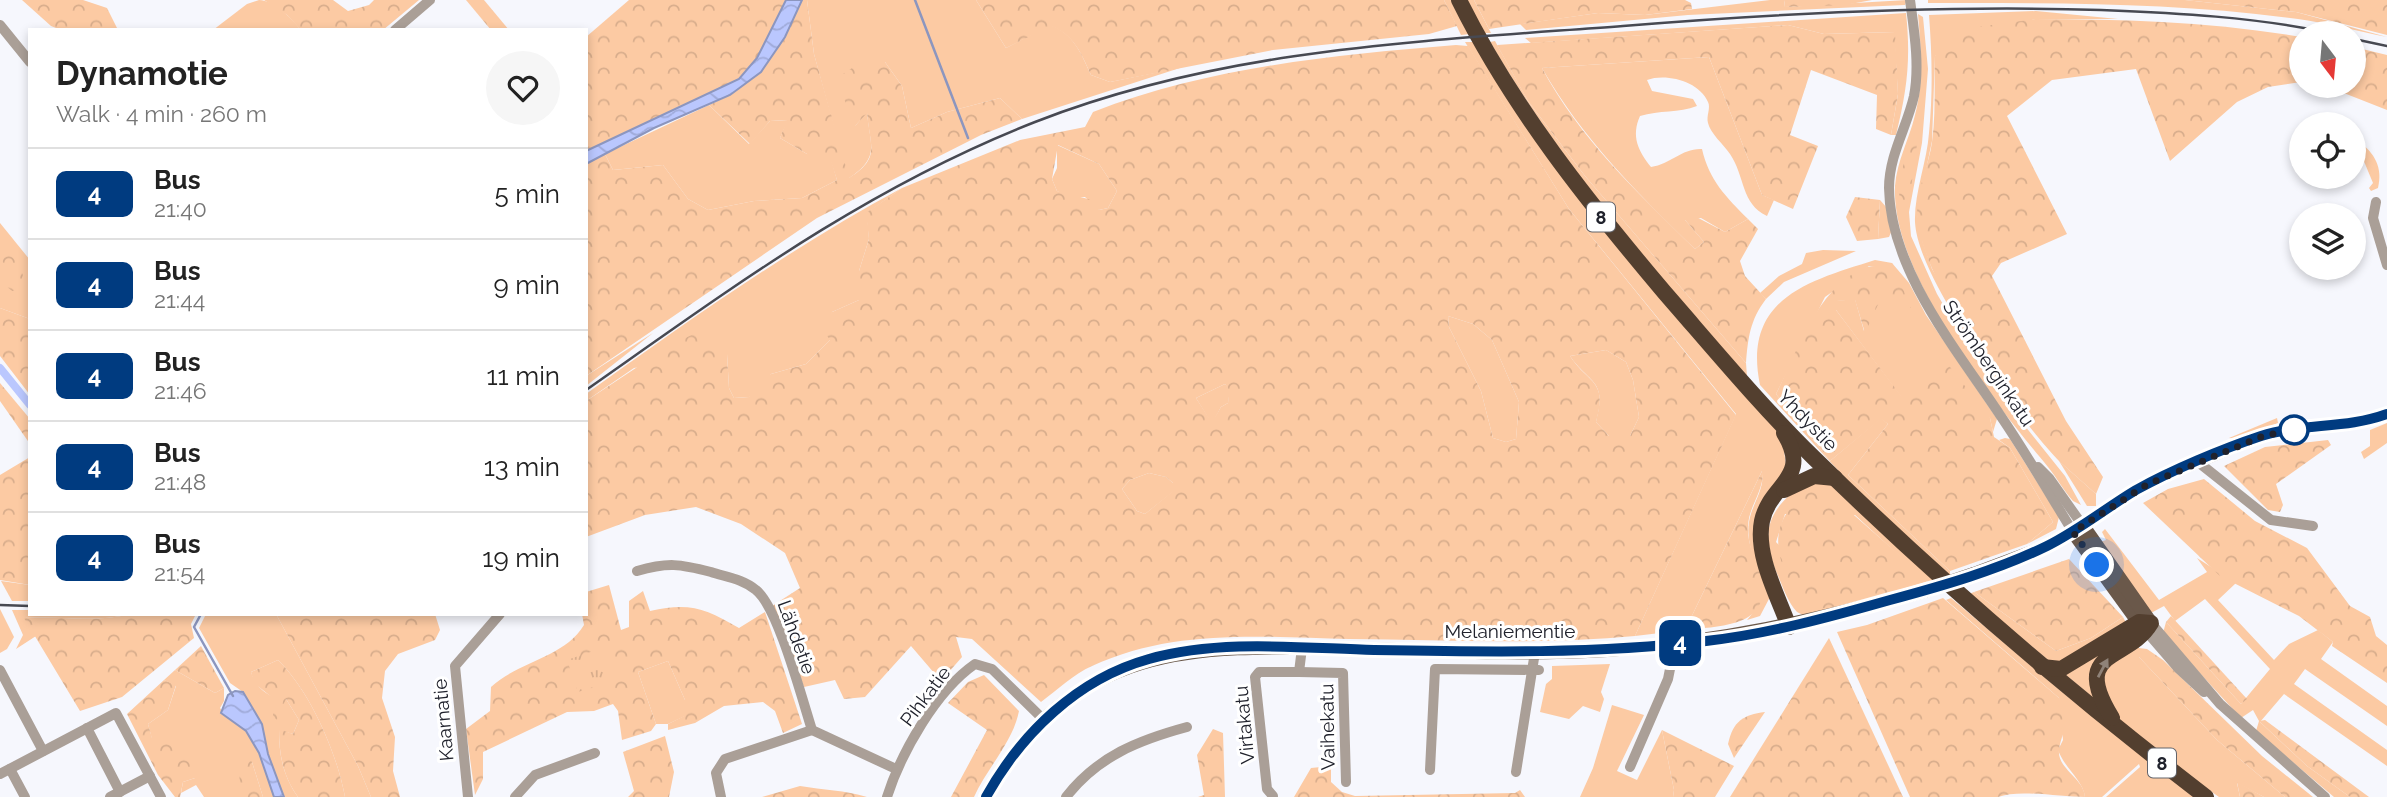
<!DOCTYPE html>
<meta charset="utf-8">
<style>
:root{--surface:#fff;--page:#f6f6f6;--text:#222;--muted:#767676;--line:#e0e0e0}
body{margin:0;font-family:Raleway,sans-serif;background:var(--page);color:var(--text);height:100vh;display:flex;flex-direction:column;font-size:26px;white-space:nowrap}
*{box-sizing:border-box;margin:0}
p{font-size:23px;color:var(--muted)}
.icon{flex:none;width:38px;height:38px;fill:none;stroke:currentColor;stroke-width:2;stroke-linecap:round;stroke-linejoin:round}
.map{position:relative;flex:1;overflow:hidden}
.sheet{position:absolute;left:28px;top:28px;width:560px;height:588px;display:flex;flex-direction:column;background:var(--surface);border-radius:0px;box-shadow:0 4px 10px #0003}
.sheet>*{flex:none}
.badge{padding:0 14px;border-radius:10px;font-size:24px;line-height:46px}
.needle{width:46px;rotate:164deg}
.tools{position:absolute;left:2289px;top:21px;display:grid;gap:14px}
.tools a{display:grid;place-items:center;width:77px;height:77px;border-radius:50%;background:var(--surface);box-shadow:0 4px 10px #0003;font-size:35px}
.you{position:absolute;width:35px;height:35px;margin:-18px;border:5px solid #fff;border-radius:50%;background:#1a73e8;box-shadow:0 0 0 10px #1a73e833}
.map>.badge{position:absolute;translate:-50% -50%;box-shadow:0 0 0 4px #fff}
.round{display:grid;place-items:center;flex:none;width:74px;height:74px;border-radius:37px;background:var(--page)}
.headline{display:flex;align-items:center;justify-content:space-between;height:119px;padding:0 28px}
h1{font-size:33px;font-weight:700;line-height:52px}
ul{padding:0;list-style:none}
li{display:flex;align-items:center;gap:21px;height:91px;padding:0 28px;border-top:2px solid var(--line)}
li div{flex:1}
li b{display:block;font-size:26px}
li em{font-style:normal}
li .badge{min-width:77px;font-weight:700;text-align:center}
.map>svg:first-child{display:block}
.grass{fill:#fccaa3}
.forest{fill:url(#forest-crowns);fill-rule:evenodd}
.park{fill:url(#park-tufts)}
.water{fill:url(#water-waves);stroke:#8c96bf;stroke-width:2}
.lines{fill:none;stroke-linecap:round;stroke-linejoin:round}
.stream{stroke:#8c96bf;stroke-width:2.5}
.canal{stroke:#bac7fe;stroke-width:8}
.minor{stroke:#aa9f97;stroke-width:10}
.major{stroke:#6a584a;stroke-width:14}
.highway{stroke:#533f2f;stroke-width:16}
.rail{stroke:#474952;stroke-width:2.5}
.major-bridge{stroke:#6a584a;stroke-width:14}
.oneway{fill:#8f8278}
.line-casing{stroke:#fff;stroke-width:16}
.line{stroke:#003b80;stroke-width:10}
.walk{stroke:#20222c;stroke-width:7;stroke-dasharray:0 12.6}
.stop-dot{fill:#fff;stroke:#003b80;stroke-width:3.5}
.labels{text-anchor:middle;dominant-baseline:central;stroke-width:6;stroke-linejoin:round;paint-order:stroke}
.shield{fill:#fff;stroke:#63646b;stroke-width:2}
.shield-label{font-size:18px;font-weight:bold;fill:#20222c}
.street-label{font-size:19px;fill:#20222c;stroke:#fff}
</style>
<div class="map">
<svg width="2387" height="797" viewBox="0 0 2387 797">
<defs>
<pattern id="forest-crowns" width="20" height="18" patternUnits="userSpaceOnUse" patternTransform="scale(1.75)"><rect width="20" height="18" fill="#fccaa3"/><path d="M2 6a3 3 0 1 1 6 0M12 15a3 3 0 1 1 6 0" fill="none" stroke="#d8ad8c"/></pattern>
<pattern id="park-tufts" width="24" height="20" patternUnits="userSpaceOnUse" patternTransform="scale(1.75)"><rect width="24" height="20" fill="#fccaa3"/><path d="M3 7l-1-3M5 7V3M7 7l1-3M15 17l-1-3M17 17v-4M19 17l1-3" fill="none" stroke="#d8ad8c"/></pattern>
<pattern id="water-waves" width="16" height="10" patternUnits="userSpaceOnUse" patternTransform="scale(1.75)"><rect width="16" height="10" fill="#bac7fe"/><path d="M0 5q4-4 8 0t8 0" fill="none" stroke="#a0abda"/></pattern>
</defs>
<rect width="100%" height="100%" fill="#f6f7fd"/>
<g class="grass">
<path d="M259,0C275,1 291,18 301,30H213L247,4Z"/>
<path d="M807,0H976L1006,48L1050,25C1074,34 1081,53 1091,75L1110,82L1183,67L1022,119L1000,98L947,112L911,128L902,86L885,62L855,126L867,112C870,146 881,157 848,179L814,54Z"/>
<polygon points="1444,0 1453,0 1470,34 1461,35"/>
<polygon points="1467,0 1474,0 1491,33 1484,33"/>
<polygon points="1770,0 1784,0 1785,7 1907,0 1905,5 1688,15 1526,30 1520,24 1598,13 1645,15"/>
<path d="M1928,0H2185L2296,12L2387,37C2357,31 2328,23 2298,19C2175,2 2051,3 1928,3Z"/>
<path d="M2036,11L2118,19H2035L1935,56L1932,141L1917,213L1923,243L1932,269L1993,373C1968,339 1917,264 1915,222C1914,193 1927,162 1929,133C1933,93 1932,54 1929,15Z"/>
<path d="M1906,13C1911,60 1907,90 1896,135H1891L1898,94L1894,32L1824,34L1788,25L1531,43L1525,38Z"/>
<path d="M1918,14L1923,17L1928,69L1922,143L1909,212L1911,236L1937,294L1970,350L2005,401L2065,476L2081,505L2073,501C2064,491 2057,478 2048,467C1994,402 1891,274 1895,186C1897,160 1909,140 1915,115C1924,81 1921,49 1918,14Z"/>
<path d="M1495,41L1528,101L1585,176L1746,363L1747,376C1652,272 1561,163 1490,42Z"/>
<path d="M1465,42H1475L1782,437L1787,472L1754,524C1750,549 1762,574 1770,597L1760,616L1747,620C1778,585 1743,558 1749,522C1752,503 1765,490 1762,471L1685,630L1635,636L1736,414L1569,209Z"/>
<path d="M1709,57L1762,195L1774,200L1767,216C1741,204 1745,176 1730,154C1724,145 1710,133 1708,123C1706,116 1711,108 1708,102C1699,81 1666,73 1647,80L1652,91L1693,99L1697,106C1679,113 1659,110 1640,116C1631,136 1638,151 1651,167C1671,164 1682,148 1702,149C1709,180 1726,197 1748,219L1725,232L1701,218L1685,220L1704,242L1695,249C1638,194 1581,137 1542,68Z"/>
<polygon points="709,105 749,144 770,121 788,120 780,138 807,154 830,156 837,180 802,198 754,201 708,210 688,199 663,165 613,170 605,154"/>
<path d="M2358,141C2375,153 2383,168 2378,188L2371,191L2369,188L2373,183L2358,147L2354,148V144Z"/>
<polygon points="1057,145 1099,164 1117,191 1108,208 1099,210 1085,197 1070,197 1057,191 1052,179 1057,168"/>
<path d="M902,188L867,213L869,239L859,271V300L832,312L830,340L806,364L771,374L749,397L734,398L729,388L727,354L634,368L586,401V394C688,321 792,247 902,188Z"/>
<polygon points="1880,200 1887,208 1892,230 1889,237 1878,239"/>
<polygon points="0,223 30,260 30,319 0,308"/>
<polygon points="1823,250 1856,251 1784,282 1766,299 1760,293 1779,276 1802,264 1806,253"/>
<path d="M1875,260L1892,263L1909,283L1926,315L1997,419L1993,432L1990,418L1902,398L1836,310V301L1855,299L1864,331L1882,268L1869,266L1825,297L1776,394L1830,461L1881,418L1888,424L1848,475L1950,571V577L1856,490L1760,385C1742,298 1809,281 1875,260Z"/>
<polygon points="1448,316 1473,324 1492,340 1519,402 1516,439 1506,442 1493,438 1481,391 1449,327"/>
<polygon points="653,333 586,386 586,376"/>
<path d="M1606,350L1626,362L1633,380L1639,417L1630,436H1609L1596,422C1608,379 1589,384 1570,356Z"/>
<polygon points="1225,384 1230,390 1228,403 1221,407 1215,418 1209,419 1196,398"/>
<polygon points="2277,418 2278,423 2238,439 2229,438"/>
<polygon points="2387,423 2387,443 2364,459 2361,452 2370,446 2370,430"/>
<polygon points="2005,438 2010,439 2059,517 2056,529 2027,544 2053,522 2010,448 1999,440"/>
<polygon points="2059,461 2096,494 2096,506 2087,506"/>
<polygon points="1149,473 1166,477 1173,483 1174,491 1145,514 1137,511 1122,489 1130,480"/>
<path d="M1807,482L1830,483L1936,582L1930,584L1855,515L1785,514L1776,542L1840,608L1803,615L1797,612C1788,602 1784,590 1779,578C1759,534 1766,509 1807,482Z"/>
<polygon points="2105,529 2159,600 2207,572 2197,558 2236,583 2218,600 2274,660 2289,644 2318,630 2333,642 2321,659 2387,706 2387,726 2305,669 2294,684 2387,750 2387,766 2284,694 2260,722 2307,766 2350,797 2334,797 2256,731 2259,721 2253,710 2241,718 2163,633 2166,622 2241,704 2270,669 2205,599 2175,621 2164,606 2151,613 2097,543 2106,540 2102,532"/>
<polygon points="1,581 30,585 30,601 12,601"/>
<polygon points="1974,592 2056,651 2091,638 2123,617 2139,648 2139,657 2217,740 2285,797 2264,797 2237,783 2240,797 2219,797 2167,760 1969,594"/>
<path d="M1951,598L2067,696L2196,797H2106L2140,767L2139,764L2102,797H2085C2083,780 2065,769 2058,750L2063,740L2059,698L1946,600Z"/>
<polygon points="0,609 14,637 7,649 0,653"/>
<path d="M12,610H30V614H131C95,623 61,616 25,618L36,636L16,649L23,635Z"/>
<path d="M206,614H276L358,766L371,797H345C337,753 310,691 278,660L251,672C256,688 269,699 286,699L299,720L293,734L279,730C279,755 283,776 298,797H284L268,754L262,724L243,692L230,683L199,628Z"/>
<polygon points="668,661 685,700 685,716 668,724 656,724 638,672"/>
<polygon points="1610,664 1601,692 1604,699 1600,712 1583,706 1569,719 1540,712 1546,684 1552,679 1552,666"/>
<path d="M175,670L215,693L224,688V701L220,708C228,719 236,722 245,730C261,745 267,777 274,797H263L252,762L242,797H204L196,785L181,793L183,782L195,778L152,739L148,724L168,710L176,686L164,680Z"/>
<polygon points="1612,705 1644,715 1617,771 1637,780 1662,730 1674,790 1673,797 1580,797 1593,768"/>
</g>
<g class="forest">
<polygon points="22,0 83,0 107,8 118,30 61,30 51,26"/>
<polygon points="264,0 333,0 348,11 369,5 374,0 419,0 383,30 301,30 287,15"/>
<polygon points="466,0 484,0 509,30 491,30"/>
<polygon points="629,0 786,0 757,58 739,79 586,151 586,37"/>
<path d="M802,0H807L814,54L849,178C881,158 870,147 867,113L854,127L837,78L858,64L885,62L902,86L911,128L947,112L1000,98L1022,119L981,135L817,218L586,376V164L605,154L613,170L663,165L688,199L708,210L754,201L802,198L837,180L829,156L811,160L807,154L780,138L787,120L770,121L750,144L709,105L730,95L785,37Z"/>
<path d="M976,0H1444L1457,26L1429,34L1273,50L1110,82L1091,75C1081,53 1074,35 1051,26L1006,48Z"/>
<polygon points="1474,0 1685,0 1691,3 1692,9 1645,15 1598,13 1489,29"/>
<polygon points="1784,0 1872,0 1845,5 1785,7"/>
<polygon points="2185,0 2387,0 2387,35 2296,12"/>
<path d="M2035,19C2123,19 2214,22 2301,37V82L2268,87L2237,102L2170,161L2136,69L2052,80L2007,116L2067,234L2001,263L1992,276L2066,421L2103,477L2096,494C2084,483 2072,473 2060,462C2014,415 1921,280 1917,215C1916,191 1929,165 1932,142C1936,114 1934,84 1935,56L1962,29Z"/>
<path d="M1788,25L1824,34L1895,32L1898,94L1891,135L1876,129L1877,95L1811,70L1790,135L1818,146L1793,209L1762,195L1709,57L1542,68C1579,138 1639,194 1695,249L1704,242L1685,220L1683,210L1725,232L1748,219L1758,229L1740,261L1745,276L1766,299C1750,320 1748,338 1746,363L1585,176L1528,101L1497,45Z"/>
<path d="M1456,45L1468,46L1569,209L1736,415L1635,636C1540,645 1444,640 1349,639C1263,637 1173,628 1092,666C1074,674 1057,690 1041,702L972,639L956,637L962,657L941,681L911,646L865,697L844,699L835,680L804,687L772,606L800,588L785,553L741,524L696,507L645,515L586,537V401L666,348L709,326L727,354L729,388L734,398L749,397L752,384L771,374L806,364L830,340L823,330L832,312L859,300V271L869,239L866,213L902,188L1020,140L1085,127L1093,112C1209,67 1333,55 1456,45ZM1058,145L1099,164L1117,191L1108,208L1099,210L1096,201L1057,191L1052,179ZM1448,316L1473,324L1492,340L1519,402L1516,439L1506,442L1493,438L1481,391L1449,327ZM1606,350L1626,362L1633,380L1639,417L1630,436H1609L1596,422C1608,379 1589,385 1570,356ZM1225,384L1229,390L1228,403L1221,407L1215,417L1209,418L1196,398ZM1149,473L1166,477L1173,483V491L1145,514L1137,511L1122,489L1130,480Z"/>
<polygon points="2354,47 2387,55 2387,110 2326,86 2354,86"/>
<path d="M1917,122L1919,130L1907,217L1899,212C1898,178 1905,153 1917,122Z"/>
<polygon points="1855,197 1880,200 1878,239 1857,241 1846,217"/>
<polygon points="0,241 21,268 26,288 12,291 0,281 3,262 0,259"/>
<path d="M1892,263L1911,308L1881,298L1865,333L1855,300L1837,301L1836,310L1902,397L1943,358L1990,418L1994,437L2010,448L2053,522L2027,544L1950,571L1848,475L1888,424L1881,419L1830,461L1776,394C1798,350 1815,293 1861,269C1871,264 1881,268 1892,263Z"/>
<polygon points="0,308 30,319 30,395 0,356"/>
<polygon points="0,383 30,419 30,444 0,401"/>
<polygon points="2328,440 2331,445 2276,484 2283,505 2280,512 2268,510 2224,466 2265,447"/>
<polygon points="30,457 30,585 0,580 0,475"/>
<path d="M1763,469C1764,492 1749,505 1748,526C1747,544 1755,557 1760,573C1775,627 1722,626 1685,630Z"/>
<polygon points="2204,479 2255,521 2307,548 2350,606 2370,617 2376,636 2387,645 2387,683 2332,646 2333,642 2299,616 2220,576 2143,503 2168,489"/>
<path d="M1813,489L1830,494L1929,581L1840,608H1803C1786,575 1763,540 1792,506C1799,498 1803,493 1813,489Z"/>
<polygon points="2069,559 2123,617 2091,638 2056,651 1974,592"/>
<path d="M609,585L621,630L629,627V601L643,591L650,611C689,602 705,608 739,628L765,612L802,724L783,733L775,711L763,702L724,706L695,723L668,730V724L684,716L685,700L668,661L638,672L656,724L651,731L622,740L618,711L613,704L594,711L567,712L483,752V779L475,795L466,729L490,711L491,687C519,661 564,658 584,625L582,614H586V592Z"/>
<path d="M1943,598L2059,698L2069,718C2066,727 2060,740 2059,750C2057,769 2084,778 2085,797C2059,797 2019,789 1998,797H1910L1837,632L1867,625Z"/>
<path d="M131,614H196L191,624L194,638L122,697L80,711L24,618C60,616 95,623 131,614Z"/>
<polygon points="276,614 435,614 440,630 435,640 398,654 385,671 382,698 395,737 393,771 400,797 371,797 358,766"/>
<polygon points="2171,616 2247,699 2241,704 2166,622"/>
<polygon points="1829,638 1903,797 1730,797"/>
<polygon points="201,646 224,688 215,693 175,670"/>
<polygon points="2139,648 2147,649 2163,660 2262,756 2313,797 2285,797 2217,740 2139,657"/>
<path d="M278,660C310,691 337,753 345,797H298C283,776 279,755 279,729L293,734L299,720L286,699L277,720L273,717L274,699L254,683L251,672Z"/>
<path d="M984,675L1019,711C1013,742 987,768 974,797H951L987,730L948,703L968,682Z"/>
<polygon points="164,680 176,685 168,710 148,724 152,738 165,736 192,752 200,772 195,778 183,782 180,797 175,797 158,775 127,714"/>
<path d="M1765,712L1734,758L1728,744C1733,721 1743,715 1765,712Z"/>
<polygon points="2265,720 2369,797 2350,797 2307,766 2259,721"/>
<polygon points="1213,729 1223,733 1225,797 1198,797 1204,795 1197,755"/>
<polygon points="1662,730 1734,766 1715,797 1673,797 1674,790"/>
<polygon points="665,736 674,772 669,797 628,797 634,791 623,752"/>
<polygon points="246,757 252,762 263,797 242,797 238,767"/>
<polygon points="1331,766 1331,782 1342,792 1355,796 1515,793 1520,790 1525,797 1294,797 1311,768"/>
<polygon points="2237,782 2264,797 2240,797"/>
<path d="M800,786C823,790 845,790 867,797H762Z"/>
</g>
<polygon class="park" points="605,647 617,679 578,692 567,660"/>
<g class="water">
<polygon points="786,0 802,0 785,37 761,72 730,95 654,128 586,164 586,151 739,79 757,58"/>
<polygon points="235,691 243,692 262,724 268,754 284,797 274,797 259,753 246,731 221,713 228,695"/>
</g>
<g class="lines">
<g class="stream">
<polyline points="915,0 968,138"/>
<polyline points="0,370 2,370"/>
<polyline points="201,614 194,627 233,696"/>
</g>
<polyline class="canal" points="0,368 30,405"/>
<g class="minor">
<path d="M1910,0C1914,30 1920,65 1914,96C1907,127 1889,155 1889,188C1890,270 1957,350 2000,415C2026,453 2049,493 2073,532"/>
<polyline points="0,25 30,62"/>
<polyline points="395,30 430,0"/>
<polyline points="2376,202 2373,218 2387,265"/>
<polyline points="2198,462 2271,520 2313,526"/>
<polyline points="2038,467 2049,478 2083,526 2148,484 2263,436 2368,421 2387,414"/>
<path d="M637,571C668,562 680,564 711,572C726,577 743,579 756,590C778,607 802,699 812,730L896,769"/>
<polyline points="2151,623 2220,704 2325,797"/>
<polyline points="2146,631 2178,668 2204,692"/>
<polyline points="0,670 43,751"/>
<polyline points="1299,672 1343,673 1346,782"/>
<polyline points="87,728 120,792"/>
<polyline points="1630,767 1668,679 1675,644"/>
<polyline points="10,769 25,797"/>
<polyline points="1430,770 1435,669 1539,670"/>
<polyline points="1516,772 1535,652"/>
<polyline points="0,774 116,713 161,797"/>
<polyline points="1273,796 1267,789 1255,677 1259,672 1299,672 1302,648"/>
<polyline points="110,797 150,776"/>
<polyline points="468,797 455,666 500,614"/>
<polyline points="515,797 535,775 595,753"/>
<polyline points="721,797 716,773 725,759 812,730"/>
<path d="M887,797C901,753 936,691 975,664L992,669L1044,720"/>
<path d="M1066,797C1098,756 1139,740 1187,727"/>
</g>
<g class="major">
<polyline points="2073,532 2134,616"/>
<polyline points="1974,574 2043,548 2083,526 2151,623"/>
<path d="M986,797C1075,638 1198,645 1358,649C1441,651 1524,655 1607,650C1716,643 1819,620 1924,591"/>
</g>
<g class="highway">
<path d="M1459,0C1512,107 1588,202 1665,293C1713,348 1761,406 1813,457C1937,579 2068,691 2206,797"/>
<path d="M1784,433C1812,479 1770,483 1762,521C1755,555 1778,596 1789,627"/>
<polyline points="1784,490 1814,476 1835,478"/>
<path d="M2042,667L2061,669L2139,622L2151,623C2128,662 2069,648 2112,718"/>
</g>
<g class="rail">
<polyline points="2354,39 2387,46"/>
<path d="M586,390C733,287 866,188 1035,122C1224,48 1424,41 1623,26C1782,13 1941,5 2101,10C2177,13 2255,17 2330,33"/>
<polyline points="0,605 30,606"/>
</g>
<polyline class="major-bridge" points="1924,591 1974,574"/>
</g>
<defs><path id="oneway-solid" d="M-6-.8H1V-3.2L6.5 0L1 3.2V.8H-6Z" transform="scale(1.75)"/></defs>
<use class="oneway" href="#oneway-solid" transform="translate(2103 668) rotate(-62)"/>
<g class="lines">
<g class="line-casing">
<path id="line" d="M986,797C1021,734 1077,679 1149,659C1221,639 1300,648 1374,650C1485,652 1596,654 1706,641C1768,634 1830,617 1890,600C1942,586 1998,570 2047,546C2079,530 2106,508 2136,490C2172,470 2222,449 2261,436C2302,423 2346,429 2387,414"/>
</g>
<use href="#line" class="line"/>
<polyline class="walk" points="2097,565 2073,532 2148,484 2263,436 2297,429 2294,430"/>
</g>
<circle class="stop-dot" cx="2294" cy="430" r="14"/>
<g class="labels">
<g class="shield">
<rect x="1587" y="202.5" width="28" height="29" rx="5"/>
<rect x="2148" y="748.5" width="28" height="29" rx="5"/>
</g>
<g class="shield-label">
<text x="1601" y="217">8</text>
<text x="2162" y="763">8</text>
</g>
<g class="street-label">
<text transform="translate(1989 363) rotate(56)">Strömberginkatu</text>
<text transform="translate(1808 420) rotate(46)">Yhdystie</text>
<text x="1510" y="631">Melaniementie</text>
<text transform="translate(797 637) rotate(70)">Lähdetie</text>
<text transform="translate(925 696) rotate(-53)">Pihkatie</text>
<text transform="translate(443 720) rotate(-95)">Kaarnatie</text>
<text transform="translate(1244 725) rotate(-95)">Virtakatu</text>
<text transform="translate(1327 727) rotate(-91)">Vaihekatu</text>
</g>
</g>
</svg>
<div class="tools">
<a><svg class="needle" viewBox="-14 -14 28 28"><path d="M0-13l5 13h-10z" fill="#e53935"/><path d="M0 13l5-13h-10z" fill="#767676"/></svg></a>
<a><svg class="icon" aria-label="locate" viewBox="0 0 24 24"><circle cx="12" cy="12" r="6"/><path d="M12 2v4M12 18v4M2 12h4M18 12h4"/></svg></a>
<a><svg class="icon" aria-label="layers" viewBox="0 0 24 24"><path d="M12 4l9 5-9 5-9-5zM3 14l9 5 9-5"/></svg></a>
</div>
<div class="you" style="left:2097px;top:565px"></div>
<b class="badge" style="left:1680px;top:643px;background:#003b80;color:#fff">4</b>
<section class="sheet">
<div class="headline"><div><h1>Dynamotie</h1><p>Walk · 4 min · 260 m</p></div><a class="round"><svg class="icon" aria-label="heart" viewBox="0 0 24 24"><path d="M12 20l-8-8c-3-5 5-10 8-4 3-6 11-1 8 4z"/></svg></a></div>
<ul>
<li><span class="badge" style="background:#003b80;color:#fff">4</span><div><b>Bus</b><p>21:40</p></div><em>5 min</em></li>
<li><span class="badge" style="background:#003b80;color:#fff">4</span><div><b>Bus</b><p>21:44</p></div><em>9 min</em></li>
<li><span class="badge" style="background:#003b80;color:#fff">4</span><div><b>Bus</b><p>21:46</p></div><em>11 min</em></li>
<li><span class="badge" style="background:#003b80;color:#fff">4</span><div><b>Bus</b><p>21:48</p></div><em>13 min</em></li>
<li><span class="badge" style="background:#003b80;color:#fff">4</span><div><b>Bus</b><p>21:54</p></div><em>19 min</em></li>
</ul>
</section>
</div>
